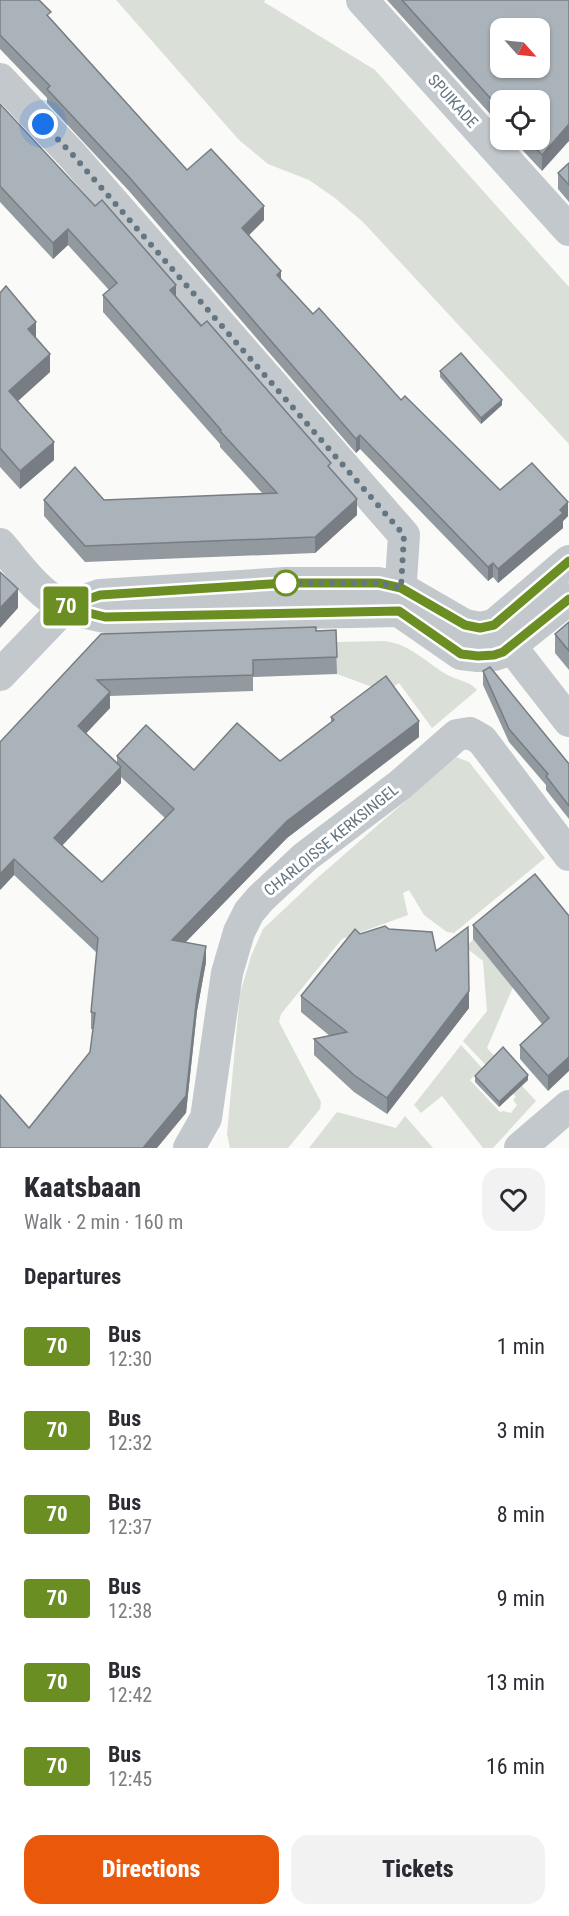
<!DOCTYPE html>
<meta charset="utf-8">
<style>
:root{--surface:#fff;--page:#f2f2f3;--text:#2b2b33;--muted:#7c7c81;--accent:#ea580c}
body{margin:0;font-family:"Roboto Condensed",sans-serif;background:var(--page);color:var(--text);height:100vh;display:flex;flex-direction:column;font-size:22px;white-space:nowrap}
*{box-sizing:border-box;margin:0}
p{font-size:20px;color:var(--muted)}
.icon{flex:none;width:33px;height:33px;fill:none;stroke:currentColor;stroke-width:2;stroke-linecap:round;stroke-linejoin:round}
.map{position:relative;height:1148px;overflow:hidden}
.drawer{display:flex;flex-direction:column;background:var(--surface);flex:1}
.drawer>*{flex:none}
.badge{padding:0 12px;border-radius:4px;font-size:21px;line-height:39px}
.needle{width:39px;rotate:117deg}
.fabs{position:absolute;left:490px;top:18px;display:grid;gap:12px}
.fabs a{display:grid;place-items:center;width:60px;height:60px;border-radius:12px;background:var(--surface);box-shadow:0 2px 4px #0004;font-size:30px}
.you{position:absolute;width:30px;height:30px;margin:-15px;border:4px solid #fff;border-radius:50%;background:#1a73e8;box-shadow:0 0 0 9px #1a73e833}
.map>.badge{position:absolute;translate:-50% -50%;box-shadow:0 0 0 3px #fff}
h2{padding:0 24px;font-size:22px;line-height:54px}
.round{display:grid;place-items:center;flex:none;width:63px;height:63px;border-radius:18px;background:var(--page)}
.head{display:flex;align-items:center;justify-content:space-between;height:102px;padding:0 24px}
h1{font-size:28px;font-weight:800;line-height:45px}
.primary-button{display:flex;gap:12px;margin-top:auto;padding:12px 24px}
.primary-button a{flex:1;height:69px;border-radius:18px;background:var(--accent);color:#fff;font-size:24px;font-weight:800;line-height:69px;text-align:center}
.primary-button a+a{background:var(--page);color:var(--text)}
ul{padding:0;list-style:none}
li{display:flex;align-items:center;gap:18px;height:84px;padding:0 24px}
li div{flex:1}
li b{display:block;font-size:22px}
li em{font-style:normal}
li .badge{min-width:66px;font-weight:700;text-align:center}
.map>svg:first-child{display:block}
.green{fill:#dadfd7}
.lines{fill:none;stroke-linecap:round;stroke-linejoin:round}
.minor{stroke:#c3c8cc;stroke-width:32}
.wall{fill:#929a9f;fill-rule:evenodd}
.shaded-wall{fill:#777d82}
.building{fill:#aab3b9;stroke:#777d82;stroke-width:1.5;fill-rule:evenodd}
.line-casing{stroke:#fff;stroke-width:14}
.line{stroke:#6b8e23;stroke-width:9}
.walk{stroke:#657683;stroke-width:6;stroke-dasharray:0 10.8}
.stop-dot{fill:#fff;stroke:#6b8e23;stroke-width:3}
.labels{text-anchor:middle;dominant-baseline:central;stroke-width:6;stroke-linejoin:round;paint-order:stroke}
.street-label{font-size:16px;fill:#657683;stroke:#fff}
</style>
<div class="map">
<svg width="569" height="1148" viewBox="0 0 569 1148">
<rect width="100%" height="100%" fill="#fafaf8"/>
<g class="green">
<polygon points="116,0 265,0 264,2 375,70 569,287 569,444 363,222 335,198 309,180 268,164 239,140"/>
<path d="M385,641C411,645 423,660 444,673C456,681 467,679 477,690L432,728L399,683L386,692L337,674V642Z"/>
<polygon points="456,757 469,762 545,858 454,933 447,932 424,915 409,890 403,893 408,915 342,939 281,1014 279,1022 321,1102 320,1109 288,1148 230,1148 227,1134 240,994 251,956 263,929 315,880"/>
<polygon points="475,938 513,987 487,1048 536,1101 493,1148 483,1148 442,1096 421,1113 414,1105 461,1045 482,1068 470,1080 500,1112 503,1111 511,1113 517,1105 513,1100 516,1097 463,1041 487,1011 483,961 465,947"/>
<polygon points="337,1112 396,1128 405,1116 433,1148 309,1148"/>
</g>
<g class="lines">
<g class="minor">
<polyline points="362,0 569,230"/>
<polyline points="0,79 72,155 404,535 399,611"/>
<path d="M0,544C19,566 37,593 64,606C76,612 92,614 105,617L399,611L461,654L478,656L494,655L503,652L569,599"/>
<polyline points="499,631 569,721"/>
<polyline points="0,675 65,607 100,595 286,583 379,583 401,588 465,625 480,628 494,625 569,561"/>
<polyline points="189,1148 206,1118 227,973 239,932 249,912 261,898 305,857 400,785 457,735 470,733 482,740 569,855"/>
<polyline points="520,1148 569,1106"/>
</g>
</g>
<g class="wall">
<polygon points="0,0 51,19 187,170 264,220 249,235 281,279 313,314 401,400 500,490 568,516 563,521 563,528 498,583 493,577 488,581 360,449 356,453 129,191 47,103 47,98 0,49"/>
<polygon points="387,0 569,0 542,171 513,140 540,140 501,100 501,126"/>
<polygon points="0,104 176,296 331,470 357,515 315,553 85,562 44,516 44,500 104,500 263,494 220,447 220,444 103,312 103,295 109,290 68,245 53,259 0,202"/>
<polygon points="569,163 569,202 558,189 558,173"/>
<polygon points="0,293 36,339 50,372 18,401 54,460 20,489 0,467"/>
<polygon points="440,371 502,405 481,424 440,377"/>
<polygon points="569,622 569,670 555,653 555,634"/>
<path d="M336,630L337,674L253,677V691L110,696V708L86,733L117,762V756L194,770L280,761L331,722V717L419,737L287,838L186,942L206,962L197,1011L186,1113L29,1128L90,1052L93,1029H91V1012L97,953L14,875L0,890L101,634ZM121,777L165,818L102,882L62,846L121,783Z"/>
<polygon points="483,671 569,764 569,819 546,790 546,785 509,742 483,685"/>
<polygon points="569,916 548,1091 520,1059 520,1045 542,1024 473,939 473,925"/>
<polygon points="389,929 436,951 469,1008 387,1114 354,1092 314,1055 314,1039 330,1036 301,1012 301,996 360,934"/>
<polygon points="475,1076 528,1080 499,1107 475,1082"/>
</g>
<g class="shaded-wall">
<polygon points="569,124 569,141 542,171 542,155"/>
<polygon points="264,206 264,220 242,242 242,228"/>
<polygon points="68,229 68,245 53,259 53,243"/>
<polygon points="281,271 281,285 277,275"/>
<polygon points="176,285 176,301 170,290"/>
<polygon points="36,322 36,340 28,329"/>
<polygon points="50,354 50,372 9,409 9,391"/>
<polygon points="502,400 502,405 481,424 481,418"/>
<polygon points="360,435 360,449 356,453 356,439"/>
<polygon points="54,442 54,460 20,489 20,471"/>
<polygon points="357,499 357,515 315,553 315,537"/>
<polygon points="568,502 568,516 563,521 563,528 498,583 498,569"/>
<polygon points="493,563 493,577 488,581 488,567"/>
<polygon points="18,589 18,608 0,628 0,608"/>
<polygon points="110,692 110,708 78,742 78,726"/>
<polygon points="419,721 419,737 287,838 172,956 172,940 287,821"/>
<polygon points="121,767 121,783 54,854 54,838"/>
<polygon points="14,859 14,875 0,890 0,874"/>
<polygon points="206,946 206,962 197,1011 186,1113 157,1148 143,1148"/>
<polygon points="469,991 469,1008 387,1114 387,1098"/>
<polygon points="569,1057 569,1071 548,1091 548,1076"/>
<polygon points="528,1075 528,1080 499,1107 499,1102"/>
</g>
<g class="building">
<polygon points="0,0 39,0 51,12 47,15 187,170 211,149 264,206 242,228 281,271 277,275 313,314 319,308 401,400 405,396 500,490 532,463 568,502 560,510 563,513 498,569 493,563 488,567 360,435 356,439 129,177 47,89 50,86 0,35"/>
<path d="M402,0H569V124L542,155L528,140H540V100H501V110ZM501,28H540V68H501Z"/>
<polygon points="0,104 95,206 102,200 176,285 170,290 201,326 207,321 331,463 328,466 357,499 315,537 85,546 44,500 75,467 104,500 277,493 220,431 221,430 103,295 117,283 68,229 53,243 0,186"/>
<polygon points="569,163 569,185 558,173"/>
<polygon points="6,286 36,322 28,329 50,354 9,391 54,442 20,471 0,448 0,293"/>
<polygon points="461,353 502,400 481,418 440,371"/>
<polygon points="0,572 18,589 0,608"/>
<polygon points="569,622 569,651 555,634"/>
<polygon points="316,627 316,631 336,630 337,657 253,660 253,675 97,680 110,692 78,726 121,767 54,838 102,882 174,809 117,756 146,725 194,770 237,723 280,761 334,720 331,717 386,676 419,721 287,821 172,940 206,946 197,995 186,1096 143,1148 0,1148 0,1095 29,1128 90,1052 95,1013 91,1012 98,938 14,859 0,874 0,742 101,634"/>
<polygon points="490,667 569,764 569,806 546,776 548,774 509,729 483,671"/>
<polygon points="535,874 569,916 569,1057 548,1076 520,1045 549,1018 473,925"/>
<polygon points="385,926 389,929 432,932 436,951 468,927 469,991 387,1098 354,1075 314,1039 347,1032 301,996 355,929 360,934"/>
<polygon points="503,1047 528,1075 499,1102 475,1076"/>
</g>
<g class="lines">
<g class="line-casing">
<polyline id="line" points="569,561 494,625 480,628 465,625 401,588 379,583 286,583 100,595 65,607 105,617 399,611 461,654 478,656 494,655 503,652 569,599"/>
</g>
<use href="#line" class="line"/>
<polyline class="walk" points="43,124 72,154 404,535 401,588 379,583 286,583"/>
</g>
<circle class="stop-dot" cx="286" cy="583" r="12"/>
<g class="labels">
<g class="street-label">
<text transform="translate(453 101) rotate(48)">SPUIKADE</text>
<text transform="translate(331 840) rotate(-39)">CHARLOISSE KERKSINGEL</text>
</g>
</g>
</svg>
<div class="fabs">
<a><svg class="needle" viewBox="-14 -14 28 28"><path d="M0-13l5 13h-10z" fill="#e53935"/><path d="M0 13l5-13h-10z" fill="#7c7c81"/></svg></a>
<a><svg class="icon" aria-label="locate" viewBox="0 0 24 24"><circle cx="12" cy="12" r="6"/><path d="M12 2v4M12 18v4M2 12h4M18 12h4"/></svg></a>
</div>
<div class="you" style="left:43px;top:124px"></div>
<b class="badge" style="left:66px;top:606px;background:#6b8e23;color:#fff">70</b>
</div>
<section class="drawer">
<div class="head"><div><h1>Kaatsbaan</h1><p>Walk · 2 min · 160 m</p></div><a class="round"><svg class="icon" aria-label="heart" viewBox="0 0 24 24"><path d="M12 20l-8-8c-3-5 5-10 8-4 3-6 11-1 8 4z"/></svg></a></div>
<h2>Departures</h2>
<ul>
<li><span class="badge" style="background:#6b8e23;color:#fff">70</span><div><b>Bus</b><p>12:30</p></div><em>1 min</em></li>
<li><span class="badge" style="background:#6b8e23;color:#fff">70</span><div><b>Bus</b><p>12:32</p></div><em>3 min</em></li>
<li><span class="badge" style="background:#6b8e23;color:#fff">70</span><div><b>Bus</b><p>12:37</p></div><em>8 min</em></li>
<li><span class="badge" style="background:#6b8e23;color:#fff">70</span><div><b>Bus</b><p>12:38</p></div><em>9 min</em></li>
<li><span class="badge" style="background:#6b8e23;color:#fff">70</span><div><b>Bus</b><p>12:42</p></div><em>13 min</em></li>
<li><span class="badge" style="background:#6b8e23;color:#fff">70</span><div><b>Bus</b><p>12:45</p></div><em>16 min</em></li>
</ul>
<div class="primary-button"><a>Directions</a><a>Tickets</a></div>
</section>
